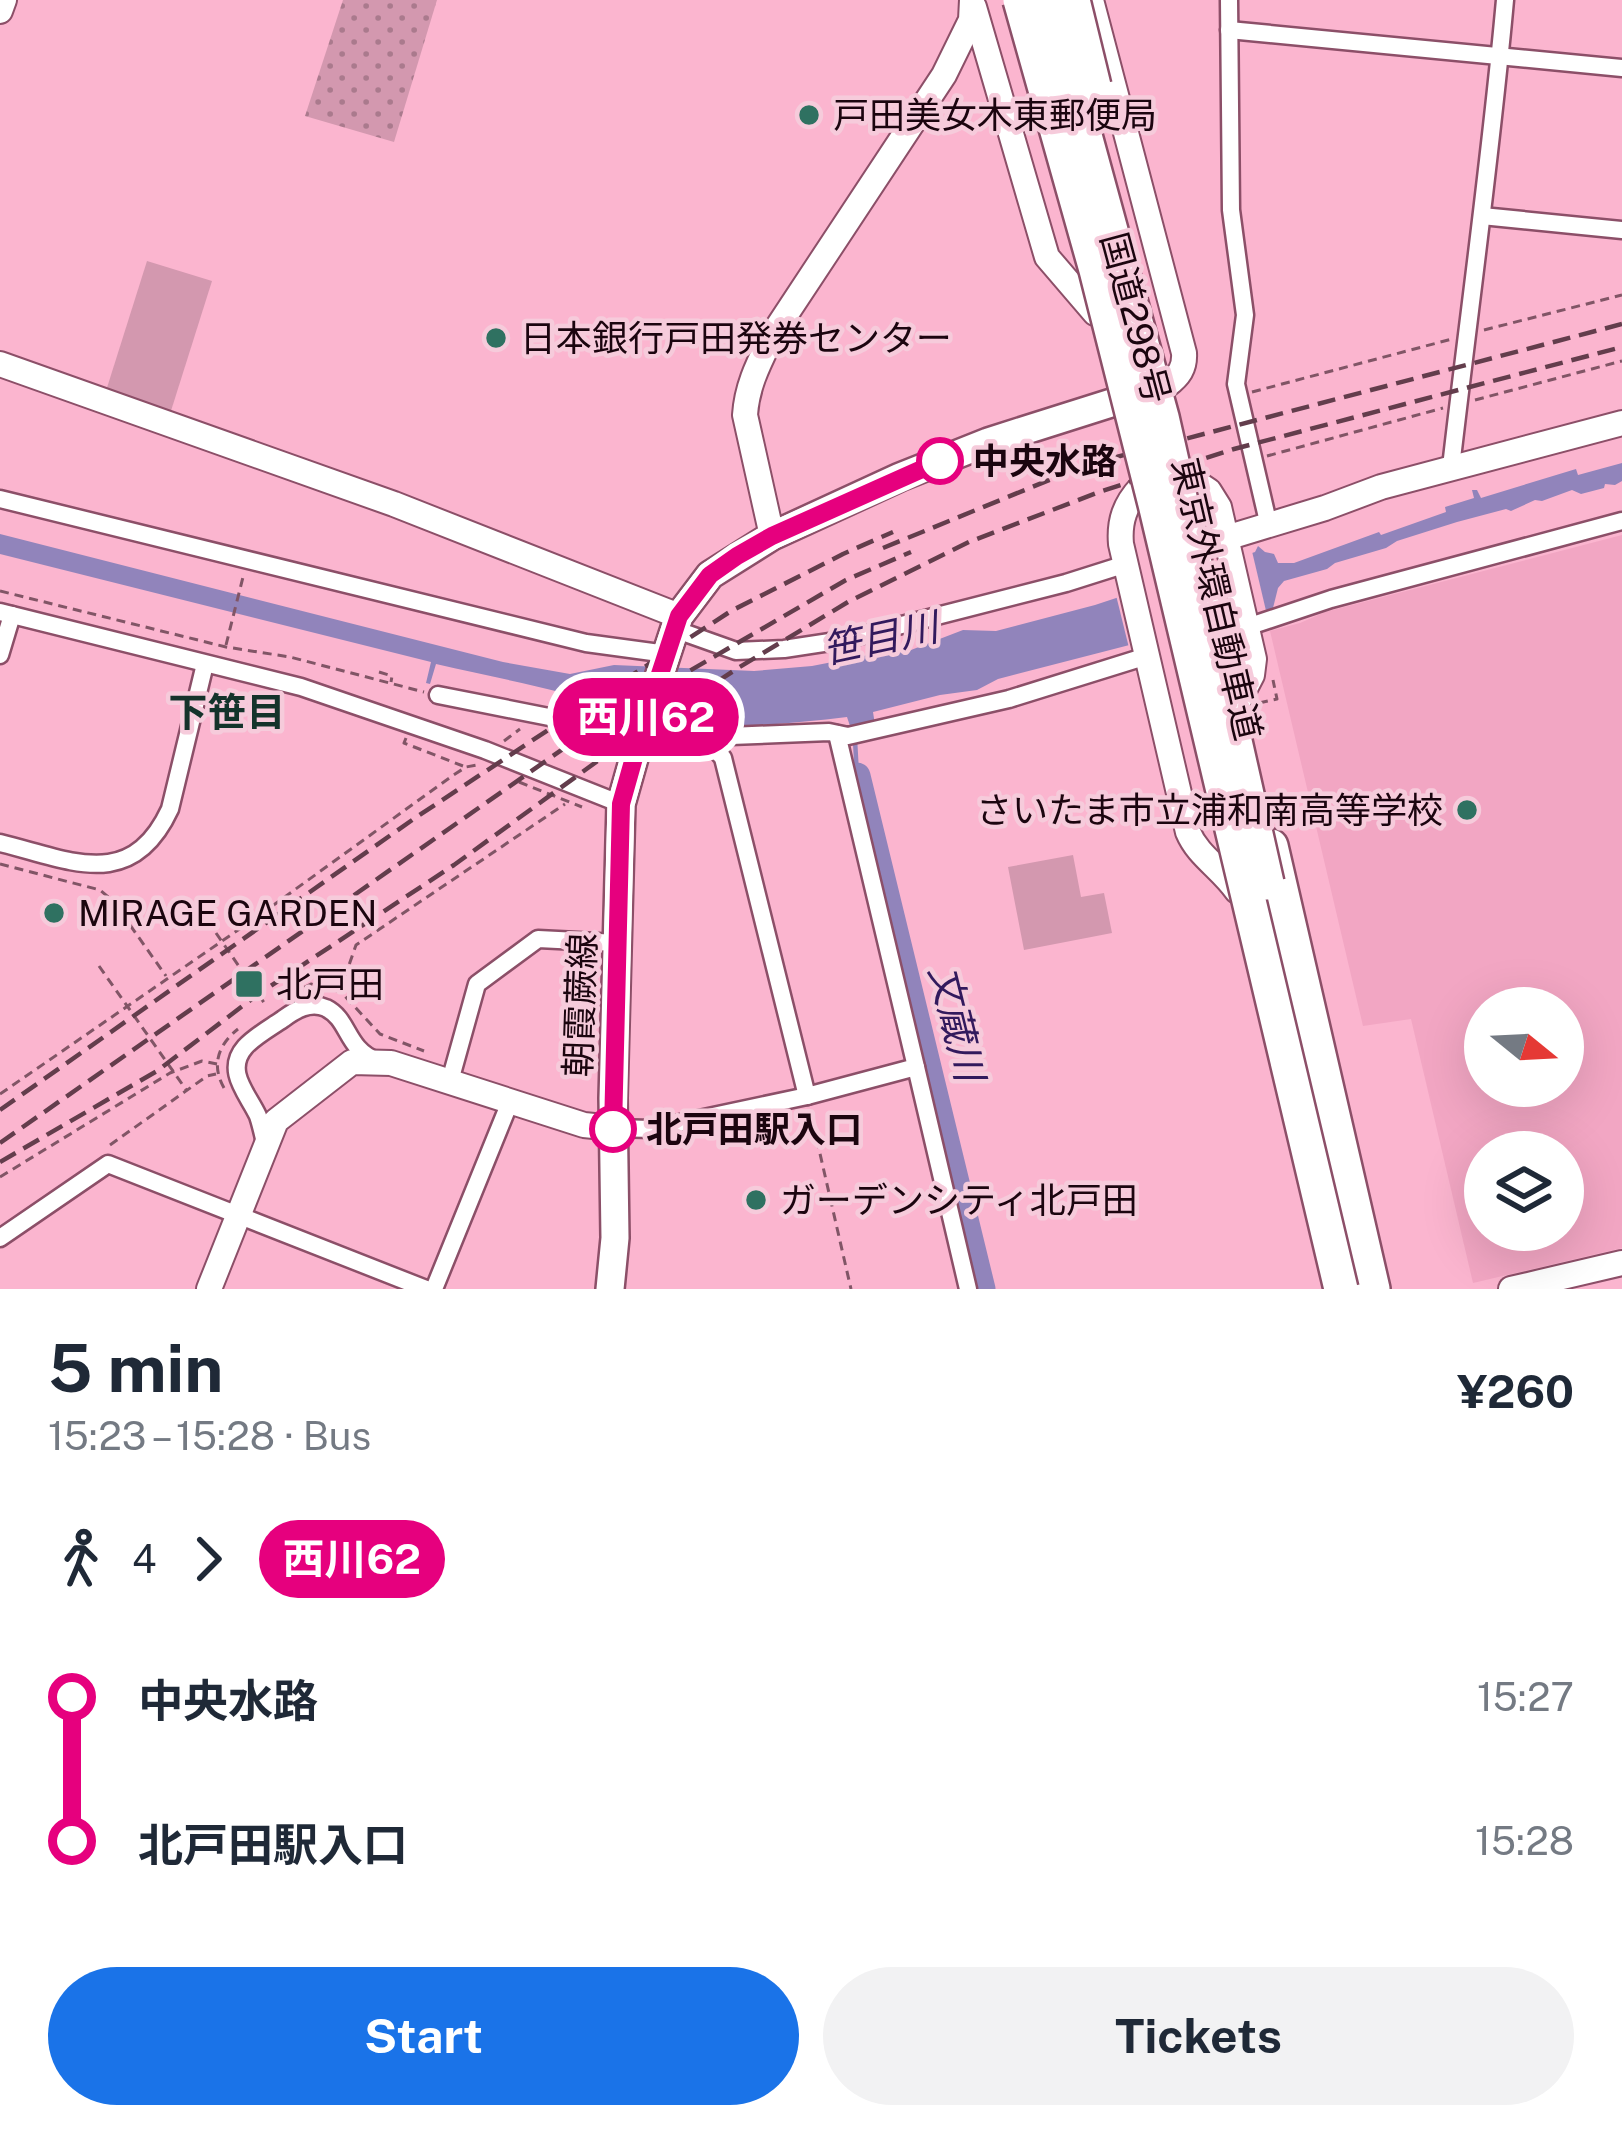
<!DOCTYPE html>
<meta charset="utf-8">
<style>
:root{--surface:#fff;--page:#f2f2f3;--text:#1f2937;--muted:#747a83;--accent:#1a73e8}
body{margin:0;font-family:"Public Sans","Noto Sans JP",sans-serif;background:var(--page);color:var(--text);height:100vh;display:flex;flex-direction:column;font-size:45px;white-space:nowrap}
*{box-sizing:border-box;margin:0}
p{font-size:39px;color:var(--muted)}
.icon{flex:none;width:66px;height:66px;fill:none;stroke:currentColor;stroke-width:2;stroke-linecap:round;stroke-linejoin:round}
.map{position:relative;height:1289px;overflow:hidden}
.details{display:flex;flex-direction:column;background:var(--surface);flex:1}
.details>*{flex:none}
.badge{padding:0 24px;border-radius:39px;font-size:42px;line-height:78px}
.needle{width:78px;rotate:108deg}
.controls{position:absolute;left:1464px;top:987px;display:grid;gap:24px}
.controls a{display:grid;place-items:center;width:120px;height:120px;border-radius:50%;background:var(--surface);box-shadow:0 12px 48px #0002;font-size:60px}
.map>.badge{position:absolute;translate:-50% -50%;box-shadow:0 0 0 6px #fff}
.legs{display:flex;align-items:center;gap:18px;height:132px;padding:0 48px;font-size:39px}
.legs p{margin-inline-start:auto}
.headline{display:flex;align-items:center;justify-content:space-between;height:204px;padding:0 48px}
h1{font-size:66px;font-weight:700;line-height:90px}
.primary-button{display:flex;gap:24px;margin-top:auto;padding:24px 48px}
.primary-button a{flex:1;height:138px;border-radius:72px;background:var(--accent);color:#fff;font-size:48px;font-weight:700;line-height:138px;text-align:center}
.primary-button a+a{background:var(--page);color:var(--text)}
ul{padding:0 48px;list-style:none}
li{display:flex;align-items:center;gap:42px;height:144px;font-size:45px}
li i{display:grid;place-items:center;width:18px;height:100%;margin:0 15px;background:currentColor}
li i::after{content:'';width:30px;height:30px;margin:-15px;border:9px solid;border-radius:50%;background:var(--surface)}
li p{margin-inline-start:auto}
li:first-child i{background:linear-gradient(#0000 50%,currentColor 0)}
li:last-child i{background:linear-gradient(currentColor 50%,#0000 0)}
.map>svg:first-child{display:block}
.built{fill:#f2a6c3;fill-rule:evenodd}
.park{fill:#d398af}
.garden{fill:url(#garden-dots)}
.water{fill:#9184bb}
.pier{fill:#fbb5cf}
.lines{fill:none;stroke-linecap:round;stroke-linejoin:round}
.stream{stroke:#9184bb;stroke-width:4.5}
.river{stroke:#9184bb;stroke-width:27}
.street-casing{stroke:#8c4f68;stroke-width:21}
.secondary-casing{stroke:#8c4f68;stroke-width:28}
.primary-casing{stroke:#8c4f68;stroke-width:32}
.highway-casing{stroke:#8c4f68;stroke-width:38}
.path{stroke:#815566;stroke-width:3;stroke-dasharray:9 6;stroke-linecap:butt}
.street{stroke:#fff;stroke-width:16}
.secondary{stroke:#fff;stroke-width:24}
.primary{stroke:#fff;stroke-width:27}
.highway{stroke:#fff;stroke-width:33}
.rail{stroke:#633d4c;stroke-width:4.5;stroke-dasharray:18 9;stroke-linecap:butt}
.highway-bridge-casing{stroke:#8c4f68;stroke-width:38;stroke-linecap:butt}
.highway-bridge{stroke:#fff;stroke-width:33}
.line-1-casing{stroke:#fff;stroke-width:27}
.line-1{stroke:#e6007e;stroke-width:18}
.poi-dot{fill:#2f7161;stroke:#f6cbdb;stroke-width:4.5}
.stop-1-dot{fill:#fff;stroke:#e6007e;stroke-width:6}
.labels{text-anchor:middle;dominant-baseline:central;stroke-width:9;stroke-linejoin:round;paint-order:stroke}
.poi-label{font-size:36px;fill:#1b050f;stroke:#f6cbdb;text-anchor:start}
.street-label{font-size:36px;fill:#1b050f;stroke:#f6cbdb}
.stop-label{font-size:36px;font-weight:bold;fill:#1b050f;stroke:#f6cbdb;text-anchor:start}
.water-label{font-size:39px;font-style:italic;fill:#321a5d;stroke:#f6cbdb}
.neighbourhood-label{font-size:39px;font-weight:bold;fill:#14332b;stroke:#f6cbdb}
</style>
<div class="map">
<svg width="1622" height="1289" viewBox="0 0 1622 1289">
<defs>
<pattern id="garden-dots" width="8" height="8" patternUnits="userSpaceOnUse" patternTransform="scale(3)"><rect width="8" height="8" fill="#d398af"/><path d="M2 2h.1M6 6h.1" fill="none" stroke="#aa7a8d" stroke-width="1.8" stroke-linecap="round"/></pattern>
</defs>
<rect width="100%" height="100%" fill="#fbb5cf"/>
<path class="built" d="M1622,535V1248L1473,1283L1411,1019L1363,1026L1270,631L1300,623L1325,612ZM1485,1008H1563V1086H1485ZM1485,1152H1563V1230H1485Z"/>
<g class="park">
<polygon points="147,261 212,281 170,414 105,394"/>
<polygon points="1073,855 1081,897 1104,893 1112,933 1024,950 1008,867"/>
</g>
<polygon class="garden" points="343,0 437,0 394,142 305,116"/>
<path class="water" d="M1622,463V481L1615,485L1605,484L1604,488L1581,494L1572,490L1542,501L1535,500L1511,511L1506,509L1457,522L1397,541L1386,548L1335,563L1327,569L1284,581L1278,588L1273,608L998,679L977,690L940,695L873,712L875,725L851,729L847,717C778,725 703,733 634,717C610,711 587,700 563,693C521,682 479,674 436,664L430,684L426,683L431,662L0,554V534L503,662L570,674L614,665L754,671L812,666L909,647L911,650L963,630L996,631L1095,605L1255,552L1258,546L1265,552L1274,554L1278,563H1294L1379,532L1381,535L1446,512L1445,507L1474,498L1472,490H1477L1481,498L1576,469L1578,475Z"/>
<polygon class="pier" points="1251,547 1267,615 1130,652 1115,591"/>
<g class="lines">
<polyline class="stream" points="855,740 857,776"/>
<polyline class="river" points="857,776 982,1289"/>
<g class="street-casing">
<g id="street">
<polyline points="1229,0 1231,210 1245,315 1236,384 1269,526"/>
<polyline points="1229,30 1622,68"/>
<polyline points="1482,216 1622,230"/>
<path d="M1451,467C1469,311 1491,156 1505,0"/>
<polyline points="0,499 586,643 667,654"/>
<polyline points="0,612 301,687 485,750 621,804"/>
<polyline points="1247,627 1331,599 1622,521"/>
<polyline points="674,629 736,651 784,649 843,640 1066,583 1126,564"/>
<polyline points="0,655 12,615"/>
<polyline points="438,695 640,735 705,737 829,732 848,736 1009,699 1147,656"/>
<polyline points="705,737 723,758 807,1096"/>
<path d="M0,843C70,860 131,893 170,809L205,664"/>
<polyline points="916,1067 968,1289"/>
<polyline points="450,1081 477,984 538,939 618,943"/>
<polyline points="613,1128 652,1129 807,1096 916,1067 837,734"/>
<path d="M265,1143C263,1134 261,1125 258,1116C248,1094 224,1071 245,1047C255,1036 270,1028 283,1019C295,1010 310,1001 326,1008C350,1020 345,1048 377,1061"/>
<polyline points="0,1238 108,1164 426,1289"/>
<polyline points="434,1289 510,1102"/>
</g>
</g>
<g class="secondary-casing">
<g id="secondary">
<path d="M1091,0L1184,353C1185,368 1179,376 1167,385"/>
<polyline points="974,7 1047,257 1095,313"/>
<polyline points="0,11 4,0"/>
<polyline points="0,364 394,504 679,616"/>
<polyline points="1188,477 1209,491 1219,507 1254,659 1252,675 1238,702"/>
<path d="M1141,487C1125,504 1119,521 1121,544L1188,832C1198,856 1221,868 1237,891"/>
<path d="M772,536L745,415C747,384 760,361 773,334L944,75L971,20L972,0"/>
<polyline points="1226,538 1325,508 1381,487 1622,423"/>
<polyline points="209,1289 276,1121 352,1062 391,1063 584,1125 613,1128"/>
<polyline points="1511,1289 1622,1263"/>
</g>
</g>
<g class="primary-casing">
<polyline id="primary" points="610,1289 615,1238 613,1098 621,804 643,726 679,616 710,575 772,536 900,477 988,442 1146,392"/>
</g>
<g class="highway-casing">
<polyline id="highway" points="1271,846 1373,1289"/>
</g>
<g class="path">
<polyline points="1484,330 1622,295"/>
<polyline points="1252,392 1452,339"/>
<polyline points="1475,400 1622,361"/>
<polyline points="1267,456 1443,408"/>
<polyline points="0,591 226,647 290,657 424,692"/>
<polyline points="226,645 244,573"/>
<polyline points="379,672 392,676 391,682"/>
<polyline points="1259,703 1277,699 1273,680"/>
<polyline points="406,738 404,743 463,766"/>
<polyline points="504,741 520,729"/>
<polyline points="519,782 582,807"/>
<polyline points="0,864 100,890 113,901 166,976"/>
<polyline points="216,933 267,1007"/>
<polyline points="99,966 187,1091"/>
<polyline points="334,988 343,982 356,945 565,804"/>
<polyline points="291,994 311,984 341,992 380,1034 424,1051"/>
<path d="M224,1088C211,1065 218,1045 238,1029"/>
<polyline points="0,1094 257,917 452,776 466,767 477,765"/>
<polyline points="810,1110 851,1289"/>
<polyline points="110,1145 207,1076 216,1074"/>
<polyline points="0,1177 170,1073 202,1061 217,1064"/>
</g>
<use href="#street" class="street"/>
<use href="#secondary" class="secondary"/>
<use href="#primary" class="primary"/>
<use href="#highway" class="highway"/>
<g class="rail">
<polyline points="883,548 1086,465 1622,324"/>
<polyline points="0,1110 415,818 592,701 731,611 843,554 893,532"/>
<polyline points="0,1143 600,723 846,580 911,552"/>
<polyline points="0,1162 157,1071 257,995 454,865 610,752 738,668 848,602 969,542 1099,492 1234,449 1622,347"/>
</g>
<g class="highway-bridge-casing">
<g id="highway-bridge">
<polyline points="1020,0 1096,270 1155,504 1341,1289"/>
<polyline points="1048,0 1162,417 1267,883"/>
<polyline points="1073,0 1094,86"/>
</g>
</g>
<use href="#highway-bridge" class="highway-bridge"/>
</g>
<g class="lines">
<g class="line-1-casing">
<polyline id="line-1" points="613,1129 621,804 643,726 679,616 710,575 737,556 772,536 940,461"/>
</g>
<use href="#line-1" class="line-1"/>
</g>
<g class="poi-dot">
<circle cx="809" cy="115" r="12"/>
<circle cx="496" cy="338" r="12"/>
<circle cx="1467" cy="810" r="12"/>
<circle cx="54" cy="913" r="12"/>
<rect x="234" y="969" width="30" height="30" rx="6"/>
<circle cx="756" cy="1200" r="12"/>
</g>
<g class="stop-1-dot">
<circle cx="940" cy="461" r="21"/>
<circle cx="613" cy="1129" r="21"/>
</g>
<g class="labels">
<g class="poi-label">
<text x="833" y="115">戸田美女木東郵便局</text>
<text x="520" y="338">日本銀行戸田発券センター</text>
<text x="1443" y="810" text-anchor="end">さいたま市立浦和南高等学校</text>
<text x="78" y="913">MIRAGE GARDEN</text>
<text x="276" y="984">北戸田</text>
<text x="780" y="1200">ガーデンシティ北戸田</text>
</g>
<g class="street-label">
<text transform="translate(1136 318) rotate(75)">国道298号</text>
<text transform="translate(1217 599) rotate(77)">東京外環自動車道</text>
<text transform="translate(580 1005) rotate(-88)">朝霞蕨線</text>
</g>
<g class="stop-label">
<text x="973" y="461">中央水路</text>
<text x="646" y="1129">北戸田駅入口</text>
</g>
<g class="water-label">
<text transform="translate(880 638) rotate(-12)">笹目川</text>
<text transform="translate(957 1023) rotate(76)">文蔵川</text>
</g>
<g class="neighbourhood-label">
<text x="227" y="712">下笹目</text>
</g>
</g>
</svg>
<div class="controls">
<a><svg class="needle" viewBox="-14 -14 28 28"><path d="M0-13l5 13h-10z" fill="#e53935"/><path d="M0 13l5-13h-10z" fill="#747a83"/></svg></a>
<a><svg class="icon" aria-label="layers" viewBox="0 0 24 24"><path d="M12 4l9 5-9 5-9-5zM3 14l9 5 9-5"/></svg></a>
</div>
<b class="badge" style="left:646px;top:717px;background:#e6007e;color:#fff">西川62</b>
</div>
<section class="details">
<div class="headline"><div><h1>5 min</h1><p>15:23 – 15:28 · Bus</p></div><b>¥260</b></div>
<div class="legs"><svg class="icon" aria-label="walk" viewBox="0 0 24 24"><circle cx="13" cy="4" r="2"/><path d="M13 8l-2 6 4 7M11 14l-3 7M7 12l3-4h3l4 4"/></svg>4<svg class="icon" aria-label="forward" viewBox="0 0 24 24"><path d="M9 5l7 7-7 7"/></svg><b class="badge" style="background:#e6007e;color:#fff">西川62</b></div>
<ul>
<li><i style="color:#e6007e"></i><b>中央水路</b><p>15:27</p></li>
<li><i style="color:#e6007e"></i><b>北戸田駅入口</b><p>15:28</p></li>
</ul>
<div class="primary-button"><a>Start</a><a>Tickets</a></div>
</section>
